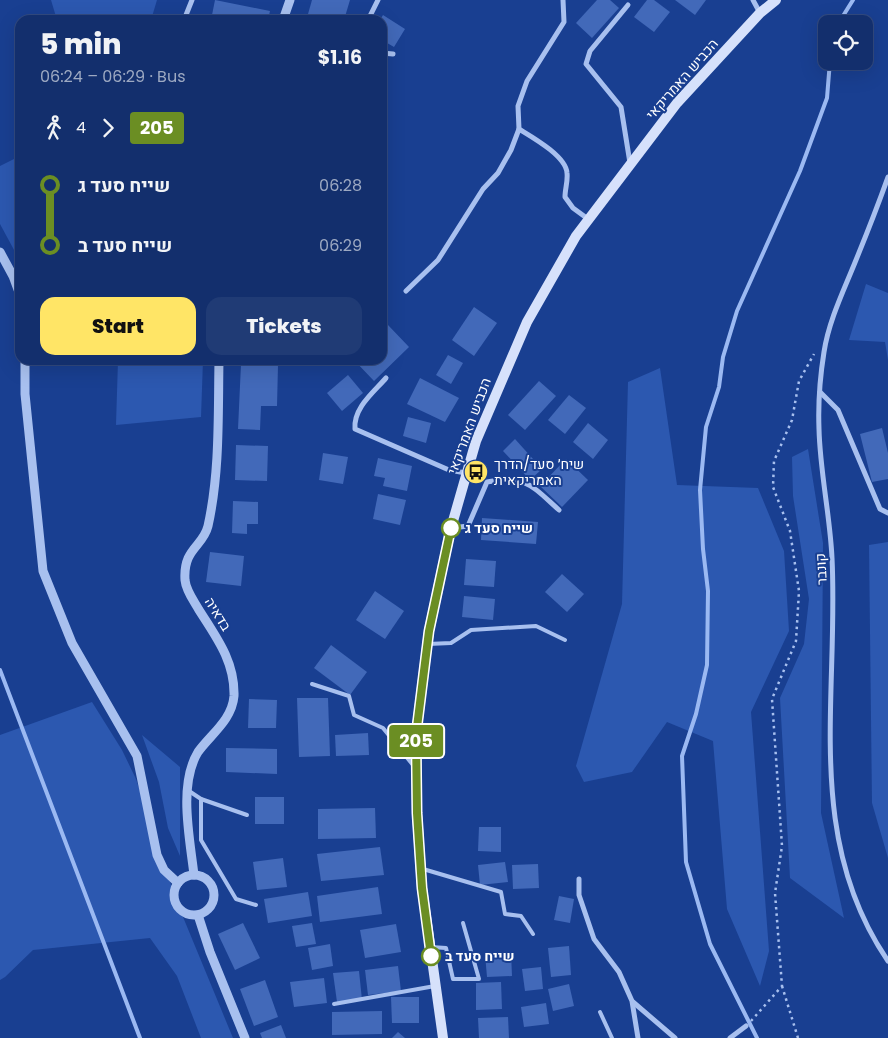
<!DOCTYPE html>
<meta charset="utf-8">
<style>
:root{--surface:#132f6d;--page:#203b75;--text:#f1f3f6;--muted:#9da9c2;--line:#324a80;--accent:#ffe566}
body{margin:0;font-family:Poppins,Heebo,sans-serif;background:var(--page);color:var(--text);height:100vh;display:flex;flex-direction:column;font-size:19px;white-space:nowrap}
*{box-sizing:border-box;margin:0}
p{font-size:16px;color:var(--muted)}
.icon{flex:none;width:28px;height:28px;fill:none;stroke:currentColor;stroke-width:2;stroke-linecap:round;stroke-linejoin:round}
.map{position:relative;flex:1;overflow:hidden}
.details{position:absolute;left:15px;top:15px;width:372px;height:350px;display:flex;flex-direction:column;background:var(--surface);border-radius:15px;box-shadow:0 5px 20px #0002,0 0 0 1px var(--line)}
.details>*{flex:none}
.badge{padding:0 10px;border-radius:4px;font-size:18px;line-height:32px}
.tools{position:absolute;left:818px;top:15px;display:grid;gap:10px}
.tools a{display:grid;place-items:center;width:55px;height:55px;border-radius:10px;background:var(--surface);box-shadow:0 5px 20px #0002,0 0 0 1px var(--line);font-size:25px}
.map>.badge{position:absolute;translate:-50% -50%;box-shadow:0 0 0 2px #fff}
.legs{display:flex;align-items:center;gap:8px;height:55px;padding:0 25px;font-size:16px}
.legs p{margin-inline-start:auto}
.summary{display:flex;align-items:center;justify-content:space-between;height:85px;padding:0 25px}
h1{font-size:28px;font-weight:800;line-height:38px}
.action{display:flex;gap:10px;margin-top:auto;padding:10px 25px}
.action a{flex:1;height:58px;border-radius:15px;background:var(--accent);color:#111;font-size:20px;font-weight:800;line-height:58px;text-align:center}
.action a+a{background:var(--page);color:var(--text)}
ul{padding:0 25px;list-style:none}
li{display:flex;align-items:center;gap:18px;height:60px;font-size:19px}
li i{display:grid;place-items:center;width:8px;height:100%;margin:0 6px;background:currentColor}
li i::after{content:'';width:12px;height:12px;margin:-6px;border:4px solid;border-radius:50%;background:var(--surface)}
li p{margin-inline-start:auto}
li:first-child i{background:linear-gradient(#0000 50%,currentColor 0)}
li:last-child i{background:linear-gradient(currentColor 50%,#0000 0)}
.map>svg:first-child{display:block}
.green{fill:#2c58b0}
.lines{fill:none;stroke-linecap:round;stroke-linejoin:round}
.stream{stroke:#9bb9f2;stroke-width:4}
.building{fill:#4269b9}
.path{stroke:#a8c0ef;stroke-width:2.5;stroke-dasharray:2.5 4;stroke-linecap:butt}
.service{stroke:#a8c0ef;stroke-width:4}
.minor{stroke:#a8c0ef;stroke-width:5}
.tertiary{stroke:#a8c0ef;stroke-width:9}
.secondary{stroke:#d6e1fb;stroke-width:10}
.line-1-casing{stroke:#fff;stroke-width:11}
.line-1{stroke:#6b8e23;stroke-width:8}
.stop-1-dot{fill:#fff;stroke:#6b8e23;stroke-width:2.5}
.labels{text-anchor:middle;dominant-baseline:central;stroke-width:4;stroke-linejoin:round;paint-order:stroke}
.street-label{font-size:14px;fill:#fff;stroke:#193f91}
.poi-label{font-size:14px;fill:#fff;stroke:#193f91;text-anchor:start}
.stop-label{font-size:14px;font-weight:bold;fill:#fff;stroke:#193f91;text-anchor:start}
</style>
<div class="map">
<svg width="888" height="1038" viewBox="0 0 888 1038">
<rect width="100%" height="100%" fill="#193f91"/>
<g class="green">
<polygon points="51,0 157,0 151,20 57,20"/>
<polygon points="20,156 20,261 0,224 0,166"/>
<polygon points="866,284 888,293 888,360 885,342 849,340"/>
<polygon points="118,360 203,360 201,417 116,425"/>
<polygon points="660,368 677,485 758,488 784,551 789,631 751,712 769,951 760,986 727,909 713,741 667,722 632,772 584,782 576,766 622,604 628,382"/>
<polygon points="808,449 823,543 821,813 844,918 790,878 780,698 804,644 809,599 793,496 792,457"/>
<polygon points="888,542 888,858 872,803 869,545"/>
<polygon points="92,702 122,750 136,779 176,900 233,1038 201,1038 177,976 150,938 33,950 5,977 0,980 0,735"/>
<polygon points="142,735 180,767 180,856 168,828 159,782"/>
</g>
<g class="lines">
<g class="stream">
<polyline points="838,24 853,0"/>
<polyline points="0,670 140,1038"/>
<polyline points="757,1038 710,944 686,862 682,756 696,714 707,665 708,591 703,549 700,490 706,427 719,387 723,357 737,311 800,171 827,98 830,61"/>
</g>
</g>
<g class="building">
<polygon points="215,0 270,11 268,20 211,20"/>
<polygon points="312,0 350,0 344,20 327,20 308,14"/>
<polygon points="597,0 610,0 619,8 592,38 576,23"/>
<polygon points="647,0 654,0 670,12 654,32 634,17"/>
<polygon points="675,0 706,0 695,15"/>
<polygon points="383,15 405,29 394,47 382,40 382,20 380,20"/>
<polygon points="474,307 497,323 474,356 452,340"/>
<polygon points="388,325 409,347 374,381 354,360 382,360 382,330"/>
<polygon points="448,355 463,363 451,384 436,375"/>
<polygon points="241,364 278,365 277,406 261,406 260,430 238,429"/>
<polygon points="348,375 363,393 342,411 327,393"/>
<polygon points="420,378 459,398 445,422 407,404"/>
<polygon points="539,381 556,396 525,430 508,415"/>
<polygon points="569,395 586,408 565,434 548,420"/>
<polygon points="408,417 431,423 426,443 403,436"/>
<polygon points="588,423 608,440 593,459 573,442"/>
<polygon points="882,428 888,453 888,479 872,482 860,434"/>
<polygon points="515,439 542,469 530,480 503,451"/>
<polygon points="236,445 268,446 267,481 235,480"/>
<polygon points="323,453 348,457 343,484 319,480"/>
<polygon points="378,458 412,466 407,491 383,486 385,478 374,476"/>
<polygon points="566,459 588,480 562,507 540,486"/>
<polygon points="378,494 406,500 400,525 373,519"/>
<polygon points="233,501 258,502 258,524 247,524 247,534 232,533"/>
<polygon points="482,518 538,522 536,544 481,540"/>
<polygon points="210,552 244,556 241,586 206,582"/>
<polygon points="466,559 496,561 494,587 464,585"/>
<polygon points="562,574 584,594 567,612 545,592"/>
<polygon points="375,591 404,611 385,639 356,620"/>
<polygon points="464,596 495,599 493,620 462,617"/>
<polygon points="331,645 367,672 350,695 314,668"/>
<polygon points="297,698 328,698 330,756 299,757"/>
<polygon points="249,699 277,700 276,728 248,728"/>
<polygon points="368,733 369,755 336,756 335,735"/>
<polygon points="226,748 277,749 277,774 226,772"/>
<rect x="255" y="797" width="29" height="27"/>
<polygon points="375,808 376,838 318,839 318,809"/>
<polygon points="479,827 501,827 501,852 478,851"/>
<polygon points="380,847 384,875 321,881 317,854"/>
<polygon points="283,858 287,887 257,890 253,862"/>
<polygon points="505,862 508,882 480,885 478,865"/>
<polygon points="538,864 539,888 513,889 512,865"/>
<polygon points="378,887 382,914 320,922 317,896"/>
<polygon points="308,892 312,916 268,923 264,899"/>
<polygon points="559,896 574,899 570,923 554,920"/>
<polygon points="243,923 260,958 235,970 218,934"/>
<polygon points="312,923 316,944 296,947 292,926"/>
<polygon points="396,924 401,952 365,958 360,930"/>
<polygon points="330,944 333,966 312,970 308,948"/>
<polygon points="569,946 571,975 551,977 548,948"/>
<polygon points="511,953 512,976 487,977 485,954"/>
<polygon points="398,966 401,991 368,995 365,970"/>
<polygon points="541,967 543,989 525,991 522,969"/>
<polygon points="359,971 362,1000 337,1002 333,973"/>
<polygon points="324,978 327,1003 294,1007 290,982"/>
<polygon points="265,980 278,1017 254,1026 240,989"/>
<polygon points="501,982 502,1009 476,1010 476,983"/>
<polygon points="569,984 574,1006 553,1011 548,989"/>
<polygon points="391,997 419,997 419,1023 392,1023"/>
<polygon points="546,1003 549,1024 524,1027 521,1007"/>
<polygon points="382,1011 382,1034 332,1035 332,1012"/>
<polygon points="508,1017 509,1038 479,1038 478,1018"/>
<polygon points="281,1025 286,1038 262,1038 260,1033"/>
<polygon points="398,1032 405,1038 392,1038"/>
</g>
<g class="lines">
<g class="path">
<polyline points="782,986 798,1038"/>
<polyline points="751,1021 782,986 775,893 782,846 772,699 796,641 799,591 790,531 773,487 774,461 792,420 799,381 814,354"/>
</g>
<g class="service">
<polyline points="428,644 451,643 471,630 536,626 565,640"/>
<polyline points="312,684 349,696 354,715 383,728 413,765"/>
<polyline points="189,791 201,799 201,840 236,899 256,905"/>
<polyline points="201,799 247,815"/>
<polyline points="423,869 501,892 505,914 521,916 533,934"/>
<polyline points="431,947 446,948 453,979 479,979 463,923"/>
<polyline points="334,1004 435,986"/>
<polyline points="600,1012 612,1038"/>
</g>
<g class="minor">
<path d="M563,0L564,22L527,81L518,106L519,129C532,137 566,156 567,173C568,181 565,189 565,197L573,208L588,219"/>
<polyline points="753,0 760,13"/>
<polyline points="628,5 590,51 586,64 621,107 630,163"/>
<polyline points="184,20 192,0"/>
<polyline points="368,20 378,0"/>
<polyline points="382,53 393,54"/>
<path d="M888,177C878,205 867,233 856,260C844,290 829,320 824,352C820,377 818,403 819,429C820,472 830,515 832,558C839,697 803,837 888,961"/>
<polyline points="406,291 438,260 483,189 498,173 511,150 519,129"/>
<path d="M386,378C374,392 353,408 355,429L449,470L466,473"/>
<polyline points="820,392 838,410 880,509 888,513"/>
<path d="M452,528L468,526L487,482C525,474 532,486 559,510"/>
<polyline points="579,879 579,895 594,939 619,972 632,1001 638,1038"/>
<polyline points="633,1002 675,1038"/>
<polyline points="730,1038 746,1026"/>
</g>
<g class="tertiary">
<polyline points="283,20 290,0"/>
<polyline points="0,252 13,276 20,295"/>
<polyline points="25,360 25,394 43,571 72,643 137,756 157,855 164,870 178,883"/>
<circle cx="194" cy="895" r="20"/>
<path d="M194,875C190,839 178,785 198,752C211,734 232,720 234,696C235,662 217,638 199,610C194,601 186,591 185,580C183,548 203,547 208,526C220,472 218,415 219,360"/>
<polyline points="198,915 210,952 245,1038"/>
</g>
<polyline class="secondary" points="443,1038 422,888 417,813 416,735 429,631 451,528 476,441 527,322 576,236 677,103 760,13 776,0"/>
</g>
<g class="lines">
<g class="line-1-casing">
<polyline id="line-1" points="431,956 422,888 417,813 416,735 429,631 451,528"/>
</g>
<use href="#line-1" class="line-1"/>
</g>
<defs>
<g id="bus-disc" transform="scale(1.25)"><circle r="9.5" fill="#ffe566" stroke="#193f91"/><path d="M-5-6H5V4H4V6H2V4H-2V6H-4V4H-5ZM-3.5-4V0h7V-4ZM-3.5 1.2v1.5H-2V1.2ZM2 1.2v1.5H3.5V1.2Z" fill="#111"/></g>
</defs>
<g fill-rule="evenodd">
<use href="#bus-disc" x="476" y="472"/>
</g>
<g class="stop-1-dot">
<circle cx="451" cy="528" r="9"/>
<circle cx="431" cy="956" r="9"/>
</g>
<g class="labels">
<g class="street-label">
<text transform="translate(682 79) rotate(-49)">הכביש האמריקאי</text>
<text transform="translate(469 426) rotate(-70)">הכביש האמריקאי</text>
<text transform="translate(821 569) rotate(-93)">קונבר</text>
<text transform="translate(218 614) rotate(58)">בדאיה</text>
</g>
<g class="poi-label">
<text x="494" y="464">שיח׳ סעד/הדרך<tspan x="494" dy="16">האמריקאית</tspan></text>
</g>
<g class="stop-label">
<text x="465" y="528">שייח סעד ג</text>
<text x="445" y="956">שייח סעד ב</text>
</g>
</g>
</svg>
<div class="tools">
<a><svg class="icon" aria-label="locate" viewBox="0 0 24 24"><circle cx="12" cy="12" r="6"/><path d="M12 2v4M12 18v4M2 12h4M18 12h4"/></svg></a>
</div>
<b class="badge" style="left:416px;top:741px;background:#6b8e23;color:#fff">205</b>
<section class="details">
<div class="summary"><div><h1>5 min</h1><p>06:24 – 06:29 · Bus</p></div><b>$1.16</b></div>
<div class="legs"><svg class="icon" aria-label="walk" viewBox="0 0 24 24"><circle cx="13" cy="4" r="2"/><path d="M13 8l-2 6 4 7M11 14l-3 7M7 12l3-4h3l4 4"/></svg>4<svg class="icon" aria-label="forward" viewBox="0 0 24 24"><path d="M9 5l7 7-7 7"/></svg><b class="badge" style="background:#6b8e23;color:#fff">205</b></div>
<ul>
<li><i style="color:#6b8e23"></i><b>שייח סעד ג</b><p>06:28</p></li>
<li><i style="color:#6b8e23"></i><b>שייח סעד ב</b><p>06:29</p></li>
</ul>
<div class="action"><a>Start</a><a>Tickets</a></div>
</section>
</div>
